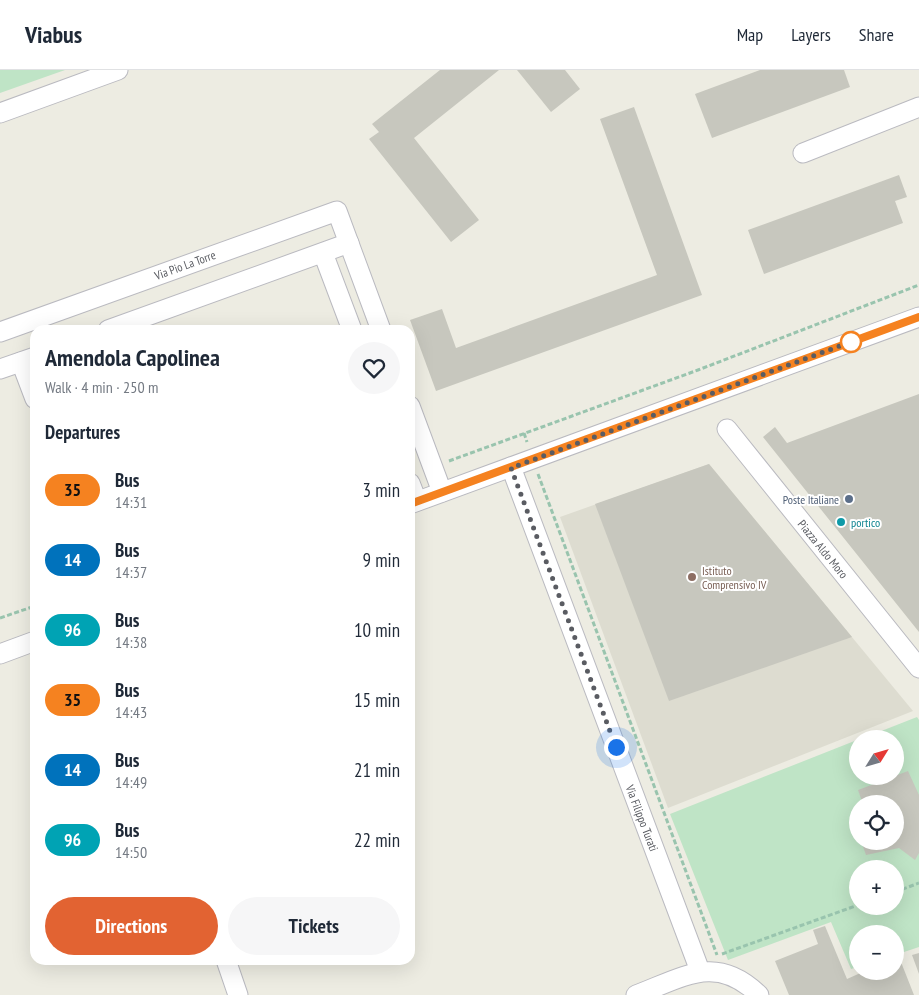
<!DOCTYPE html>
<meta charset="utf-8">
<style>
:root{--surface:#fff;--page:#f6f6f7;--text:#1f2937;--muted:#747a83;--line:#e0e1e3;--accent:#e26332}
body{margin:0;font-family:"PT Sans Narrow",sans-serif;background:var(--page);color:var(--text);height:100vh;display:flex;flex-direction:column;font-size:19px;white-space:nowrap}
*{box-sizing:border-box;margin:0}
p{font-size:16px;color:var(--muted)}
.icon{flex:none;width:28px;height:28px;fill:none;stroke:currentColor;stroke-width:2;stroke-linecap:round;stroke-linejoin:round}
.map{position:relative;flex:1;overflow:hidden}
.panel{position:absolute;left:30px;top:255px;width:385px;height:640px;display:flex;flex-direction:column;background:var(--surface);border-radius:15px;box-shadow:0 5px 20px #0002}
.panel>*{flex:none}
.badge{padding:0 10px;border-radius:16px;font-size:18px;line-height:32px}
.needle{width:32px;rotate:53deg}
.controls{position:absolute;left:849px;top:660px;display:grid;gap:10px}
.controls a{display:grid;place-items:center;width:55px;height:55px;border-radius:50%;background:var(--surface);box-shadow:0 5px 20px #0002;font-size:25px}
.you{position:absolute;width:25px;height:25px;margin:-12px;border:4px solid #fff;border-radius:50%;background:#1a73e8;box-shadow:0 0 0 8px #1a73e833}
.map>.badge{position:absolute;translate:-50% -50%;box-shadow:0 0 0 2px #fff}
h2{padding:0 15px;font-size:19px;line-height:45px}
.round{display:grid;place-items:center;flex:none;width:52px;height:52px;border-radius:26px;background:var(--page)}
.headline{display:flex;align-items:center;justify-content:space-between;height:85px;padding:0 15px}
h1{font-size:24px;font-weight:700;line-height:38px}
.cta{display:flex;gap:10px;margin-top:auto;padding:10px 15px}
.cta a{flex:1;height:58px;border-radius:30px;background:var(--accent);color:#fff;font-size:20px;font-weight:700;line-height:58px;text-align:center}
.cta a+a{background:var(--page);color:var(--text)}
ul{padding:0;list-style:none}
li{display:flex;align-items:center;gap:15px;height:70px;padding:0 15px}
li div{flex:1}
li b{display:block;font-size:19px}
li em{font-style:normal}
li .badge{min-width:55px;font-weight:700;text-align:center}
header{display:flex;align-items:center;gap:30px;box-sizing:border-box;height:70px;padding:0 25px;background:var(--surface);border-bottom:1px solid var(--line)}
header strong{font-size:24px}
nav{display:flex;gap:28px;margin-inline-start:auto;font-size:18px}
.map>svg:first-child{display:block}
.education{fill:#dddcd0}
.green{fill:#bfe4c6;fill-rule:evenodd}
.building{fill:#c7c7be}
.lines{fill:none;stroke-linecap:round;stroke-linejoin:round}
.minor-casing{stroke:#babac0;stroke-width:21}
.path{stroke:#99c4ae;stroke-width:3;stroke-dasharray:5 2.5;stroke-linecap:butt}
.minor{stroke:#fff;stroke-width:19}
.line-casing{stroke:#fff;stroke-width:11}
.line{stroke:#f58220;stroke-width:8}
.walk{stroke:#5a5c62;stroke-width:5;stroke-dasharray:0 9}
.stop-dot{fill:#fff;stroke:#f58220;stroke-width:2.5}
.service-dot{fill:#5c6f8a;stroke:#fff;stroke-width:2}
.culture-dot{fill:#0f9aa8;stroke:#fff;stroke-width:2}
.education-dot{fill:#8d6e63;stroke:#fff;stroke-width:2}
.labels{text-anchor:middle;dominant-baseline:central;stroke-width:4;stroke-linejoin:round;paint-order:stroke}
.street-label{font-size:12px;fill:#5a5c62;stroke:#fff}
.service-label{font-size:12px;fill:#4e5e75;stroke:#fff;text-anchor:end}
.culture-label{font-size:12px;fill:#0d838f;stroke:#fff;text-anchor:start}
.education-label{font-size:12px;fill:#785e54;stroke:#fff;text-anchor:start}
</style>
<header>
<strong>Viabus</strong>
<nav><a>Map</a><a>Layers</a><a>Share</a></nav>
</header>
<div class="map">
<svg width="919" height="925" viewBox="0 0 919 925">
<rect width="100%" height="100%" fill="#edece2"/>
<polygon class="education" points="709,394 913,641 668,738 560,447"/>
<g class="green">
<polygon points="0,0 65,0 0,23"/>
<path d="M917,647L919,650V877L895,885V864H858L857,897L851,899L831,852L728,890L670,744L857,670L858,706H895V669H861ZM858,734H895V771H858ZM858,799H895V836H858Z"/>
</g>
<g class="building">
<polygon points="440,0 499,0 414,68 479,150 451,172 369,69 379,62 372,54"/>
<polygon points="517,0 565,0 580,19 551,42"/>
<polygon points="760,0 844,0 850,17 712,68 695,24"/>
<polygon points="634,37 702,225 436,321 410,250 442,239 456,278 657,205 600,49"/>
<polygon points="899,105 907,127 895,131 903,153 764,204 748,160"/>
<polygon points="919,324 919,562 763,367 775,357 787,373"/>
<polygon points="709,394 852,567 669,631 595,434"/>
<polygon points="908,701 919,725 919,783 915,790 899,778 866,785 861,771 895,771 895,734 863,734 858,720"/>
<polygon points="858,743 858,760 857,760 852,746"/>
<polygon points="825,856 847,909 865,901 895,901 895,889 899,887 914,925 789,925 775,891 818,874 813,860"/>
<polygon points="919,883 919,904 912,885"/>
</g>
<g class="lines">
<g class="minor-casing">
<g id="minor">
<polyline points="0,43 118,0"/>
<polyline points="803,83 919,37"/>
<polyline points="323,183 352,260"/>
<polyline points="108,260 349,173"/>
<polyline points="0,262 337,141 381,260"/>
<polyline points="21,292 35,329"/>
<polyline points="0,299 35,287"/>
<polyline points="410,336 442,422"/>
<polyline points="727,359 919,598"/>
<polyline points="511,397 700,901"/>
<polyline points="410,413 417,431"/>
<polyline points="410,434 919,247"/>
<polyline points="0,584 35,571"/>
<polyline points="226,890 238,925"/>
<path d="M636,925C684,907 716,883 759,925"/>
</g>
</g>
<g class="path">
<polyline points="524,363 527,372"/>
<polyline points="449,391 698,300 919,215"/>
<polyline points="538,404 717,885"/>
<polyline points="0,548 35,536"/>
<polyline points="895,822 919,813"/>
<polyline points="722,884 858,835"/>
</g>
<use href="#minor" class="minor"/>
</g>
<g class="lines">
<g class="line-casing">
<polyline id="line" points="410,434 919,247"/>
</g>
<use href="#line" class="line"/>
<polyline class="walk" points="616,677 511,398 856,270 851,272"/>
</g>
<circle class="stop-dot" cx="851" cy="272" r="10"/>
<circle class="service-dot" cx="849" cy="429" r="5"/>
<circle class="culture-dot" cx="841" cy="452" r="5"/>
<circle class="education-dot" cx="692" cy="507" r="5"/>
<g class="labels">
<g class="street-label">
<text transform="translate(185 195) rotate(-20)">Via Pio La Torre</text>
<text transform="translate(823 479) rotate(51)">Piazza Aldo Moro</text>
<text transform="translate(642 748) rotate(69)">Via Filippo Turati</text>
</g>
<g class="service-label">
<text x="839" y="429">Poste Italiane</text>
</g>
<g class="culture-label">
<text x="851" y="452">portico</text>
</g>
<g class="education-label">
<text x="702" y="500">Istituto<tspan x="702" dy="14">Comprensivo IV</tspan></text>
</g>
</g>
</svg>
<div class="controls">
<a><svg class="needle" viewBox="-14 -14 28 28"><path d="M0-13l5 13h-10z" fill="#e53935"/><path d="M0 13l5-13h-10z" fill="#747a83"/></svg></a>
<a><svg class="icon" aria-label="locate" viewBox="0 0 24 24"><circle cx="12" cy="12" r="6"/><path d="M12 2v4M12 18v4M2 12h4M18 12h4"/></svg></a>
<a>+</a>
<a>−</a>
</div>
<div class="you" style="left:616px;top:677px"></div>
<section class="panel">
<div class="headline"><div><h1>Amendola Capolinea</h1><p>Walk · 4 min · 250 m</p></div><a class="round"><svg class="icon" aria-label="heart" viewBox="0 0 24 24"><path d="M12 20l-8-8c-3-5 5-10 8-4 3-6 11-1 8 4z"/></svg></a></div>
<h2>Departures</h2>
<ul>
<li><span class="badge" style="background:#f58220;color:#111">35</span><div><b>Bus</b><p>14:31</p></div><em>3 min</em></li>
<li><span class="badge" style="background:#0072bc;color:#fff">14</span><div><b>Bus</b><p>14:37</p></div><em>9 min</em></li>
<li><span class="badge" style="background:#00a3b4;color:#fff">96</span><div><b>Bus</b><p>14:38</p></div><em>10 min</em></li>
<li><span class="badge" style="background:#f58220;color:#111">35</span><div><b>Bus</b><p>14:43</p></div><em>15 min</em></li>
<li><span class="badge" style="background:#0072bc;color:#fff">14</span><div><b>Bus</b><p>14:49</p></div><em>21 min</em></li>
<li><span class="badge" style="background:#00a3b4;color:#fff">96</span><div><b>Bus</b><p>14:50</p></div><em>22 min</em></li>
</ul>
<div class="cta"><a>Directions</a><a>Tickets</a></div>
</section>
</div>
